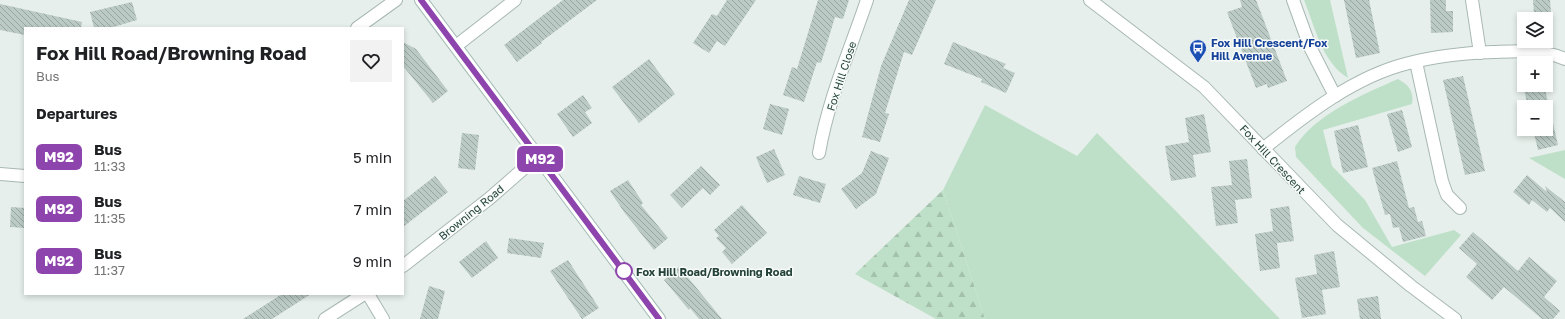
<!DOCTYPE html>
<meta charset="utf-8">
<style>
:root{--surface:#fff;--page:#f2f2f2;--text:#202124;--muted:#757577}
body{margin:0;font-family:"Golos Text",sans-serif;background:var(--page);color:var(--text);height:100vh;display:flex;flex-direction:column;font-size:15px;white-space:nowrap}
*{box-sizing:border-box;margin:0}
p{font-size:13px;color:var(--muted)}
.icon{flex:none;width:22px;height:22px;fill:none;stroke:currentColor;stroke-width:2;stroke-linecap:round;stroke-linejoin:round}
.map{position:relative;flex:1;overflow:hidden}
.sheet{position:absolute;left:24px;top:27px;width:380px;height:268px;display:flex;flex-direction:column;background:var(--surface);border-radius:0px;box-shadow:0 2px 6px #0003}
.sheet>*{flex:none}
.badge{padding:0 8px;border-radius:6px;font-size:14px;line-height:26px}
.tools{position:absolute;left:1517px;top:12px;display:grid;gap:8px}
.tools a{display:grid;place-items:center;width:36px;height:36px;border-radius:0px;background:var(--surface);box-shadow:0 2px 6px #0003;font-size:20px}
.map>.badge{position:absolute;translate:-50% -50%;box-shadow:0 0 0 2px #fff}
h2{padding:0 12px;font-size:15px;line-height:36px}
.round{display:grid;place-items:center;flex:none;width:42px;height:42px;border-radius:0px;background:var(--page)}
.headline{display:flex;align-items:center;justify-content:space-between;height:68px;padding:0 12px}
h1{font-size:19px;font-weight:700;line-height:30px}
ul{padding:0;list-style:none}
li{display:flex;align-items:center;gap:12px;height:52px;padding:0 12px}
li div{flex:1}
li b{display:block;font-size:15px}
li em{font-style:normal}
li .badge{min-width:44px;font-weight:700;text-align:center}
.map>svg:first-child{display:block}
.grass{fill:#bfe0c8}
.forest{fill:url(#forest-firs)}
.building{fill:url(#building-back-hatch)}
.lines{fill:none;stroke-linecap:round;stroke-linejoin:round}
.street-casing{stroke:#a8b8b2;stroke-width:14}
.secondary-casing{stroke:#a4bbb3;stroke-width:14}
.street{stroke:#fff;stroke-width:12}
.secondary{stroke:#fff;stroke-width:12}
.line-casing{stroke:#fff;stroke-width:9}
.line{stroke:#8e44ad;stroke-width:6}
.stop-dot{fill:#fff;stroke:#8e44ad;stroke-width:2}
.labels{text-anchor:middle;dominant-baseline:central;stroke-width:3;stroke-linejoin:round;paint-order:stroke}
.transit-label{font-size:11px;font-weight:bold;fill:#164399;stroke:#f7fbf9;text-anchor:start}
.street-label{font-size:11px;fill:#24423a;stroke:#f7fbf9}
.stop-label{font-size:11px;font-weight:bold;fill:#24423a;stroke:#f7fbf9;text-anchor:start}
</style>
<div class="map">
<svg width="1565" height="319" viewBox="0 0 1565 319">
<defs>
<pattern id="forest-firs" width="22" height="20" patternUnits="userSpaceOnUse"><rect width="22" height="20" fill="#bfe0c8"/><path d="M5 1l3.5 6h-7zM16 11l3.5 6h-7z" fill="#a4c1ad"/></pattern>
<pattern id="building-back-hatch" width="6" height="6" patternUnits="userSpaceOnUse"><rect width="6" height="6" fill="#bbcac4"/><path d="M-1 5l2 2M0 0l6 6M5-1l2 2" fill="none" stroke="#98a6a0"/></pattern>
</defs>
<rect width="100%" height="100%" fill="#e6efeb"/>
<g class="grass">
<path d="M1304,0H1330L1348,78C1322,62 1315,27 1304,0Z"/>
<path d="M1398,79C1409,85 1414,91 1412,104L1323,130L1332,166L1365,200L1392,247L1454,230L1461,235L1425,276L1363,228L1296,157L1295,147C1315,114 1364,94 1398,79Z"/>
<polygon points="985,105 1077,156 1097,133 1173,208 1280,319 985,319 943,190"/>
<polygon points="1565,150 1565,179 1529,158"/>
</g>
<polygon class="forest" points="943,190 985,319 936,319 855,274"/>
<g class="building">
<polygon points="563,0 597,0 541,42 542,43 517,62 504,45"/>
<polygon points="727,0 756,0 725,46 717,41 709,53 693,43 712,14 717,16"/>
<polygon points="818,0 849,0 843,19 835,17 821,63 817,62 804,102 783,95 792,67 797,69"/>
<polygon points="909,0 936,0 912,55 904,52 885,113 889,114 880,142 862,137 881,66"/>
<polygon points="1240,0 1256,0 1287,81 1268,88 1267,84 1256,88 1227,12 1242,7"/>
<polygon points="1344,0 1369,0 1380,53 1356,58"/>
<polygon points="1430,0 1446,0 1446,11 1453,11 1453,32 1431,33"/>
<polygon points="1533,0 1550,0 1551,13 1534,14"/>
<polygon points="132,2 137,20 110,28 94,28 90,12"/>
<polygon points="0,4 82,22 81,28 25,28 25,35 0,30"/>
<polygon points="403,42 416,49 448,91 433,103 403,66"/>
<polygon points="953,42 1006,64 1003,68 1015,73 1006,93 981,82 982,79 944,64"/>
<polygon points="649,59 675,94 639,123 612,87"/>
<polygon points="1463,76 1485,171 1465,175 1443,80"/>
<polygon points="1523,85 1544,85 1558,145 1538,150 1533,129 1546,129 1546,107 1528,107"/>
<polygon points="583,95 592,108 585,112 592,123 573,137 557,114"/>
<polygon points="770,104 789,109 782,135 763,129"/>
<polygon points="1402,110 1412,147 1398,152 1387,114"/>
<polygon points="1204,114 1211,152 1193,155 1196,177 1171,181 1165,146 1189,142 1185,118"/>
<polygon points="1358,125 1368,167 1343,173 1334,131"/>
<polygon points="462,133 479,135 475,170 458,168"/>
<polygon points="774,149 785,175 767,183 756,157"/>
<polygon points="871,151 889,158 876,194 856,209 841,189 862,173"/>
<polygon points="1247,159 1252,198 1235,200 1238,223 1216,226 1211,187 1232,185 1229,161"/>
<polygon points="1397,161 1409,208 1414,207 1418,222 1422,221 1426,236 1403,242 1399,227 1393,228 1390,214 1385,215 1372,168"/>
<polygon points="701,166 720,185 710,195 703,188 682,208 670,195"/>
<polygon points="1527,175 1547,192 1545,186 1565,202 1565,222 1550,208 1547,212 1532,200 1529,205 1513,192"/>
<polygon points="435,176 448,192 403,227 403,201"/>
<polygon points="799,176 826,184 820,203 793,195"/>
<polygon points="628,180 643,203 641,205 668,238 654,250 624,212 610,191"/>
<polygon points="742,205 767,233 732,264 722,252 726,248 716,238 719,236 714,230"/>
<polygon points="1289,206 1294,241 1277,243 1280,268 1260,271 1255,234 1273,231 1270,209"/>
<polygon points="11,207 25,208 25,228 10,227"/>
<polygon points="1473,232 1518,271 1529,257 1557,281 1544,297 1560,311 1553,319 1542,319 1504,287 1492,300 1466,277 1477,264 1459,248"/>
<polygon points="509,238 544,243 541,258 507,253"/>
<polygon points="486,241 498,258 472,278 459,262"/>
<polygon points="1334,251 1340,287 1322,290 1326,314 1302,318 1295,278 1317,274 1314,255"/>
<polygon points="568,260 599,308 582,319 550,271"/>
<polygon points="679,267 695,286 722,319 699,319 690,308 689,310 664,280"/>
<polygon points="429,286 445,291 438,319 420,319"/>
<polygon points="282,294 311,294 272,319 243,319"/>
<polygon points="1378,296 1381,319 1360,319 1357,299"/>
</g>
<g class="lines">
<g class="street-casing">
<g id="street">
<polyline points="1090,0 1204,87 1337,225 1411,286 1455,319"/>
<polyline points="1293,0 1310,47 1335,96"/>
<polyline points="1472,0 1480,53"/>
<polyline points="357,28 396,0"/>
<polyline points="456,46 515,0"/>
<polyline points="1416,62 1442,181 1447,195 1460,208"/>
<path d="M1263,149C1305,115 1355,76 1409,63C1436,56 1465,53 1493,52C1519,51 1541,49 1565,59"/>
<path d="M819,153C828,100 850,50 867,0"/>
<polyline points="0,174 25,176"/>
<polyline points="403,266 490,198 538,156"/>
<polyline points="368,294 383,319"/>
<polyline points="325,319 364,294"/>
</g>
</g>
<g class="secondary-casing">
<polyline id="secondary" points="421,0 659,319"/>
</g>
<use href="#street" class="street"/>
<use href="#secondary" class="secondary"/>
</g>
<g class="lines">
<g class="line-casing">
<polyline id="line" points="421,0 659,319"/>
</g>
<use href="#line" class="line"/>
</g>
<defs>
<g id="bus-pin" transform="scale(0.9)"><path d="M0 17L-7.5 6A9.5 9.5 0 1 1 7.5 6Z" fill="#1a4fb4" stroke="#f7fbf9"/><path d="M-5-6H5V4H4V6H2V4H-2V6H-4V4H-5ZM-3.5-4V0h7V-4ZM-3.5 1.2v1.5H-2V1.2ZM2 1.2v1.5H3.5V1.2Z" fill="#fff"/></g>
</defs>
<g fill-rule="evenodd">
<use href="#bus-pin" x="1198" y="48"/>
</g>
<circle class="stop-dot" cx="624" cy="271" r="8"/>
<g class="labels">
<g class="transit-label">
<text x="1211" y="42">Fox Hill Crescent/Fox<tspan x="1211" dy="13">Hill Avenue</tspan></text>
</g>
<g class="street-label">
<text transform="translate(841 76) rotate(-72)">Fox Hill Close</text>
<text transform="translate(1273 159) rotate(47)">Fox Hill Crescent</text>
<text transform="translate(471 212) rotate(-39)">Browning Road</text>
</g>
<g class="stop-label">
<text x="636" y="271">Fox Hill Road/Browning Road</text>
</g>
</g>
</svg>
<div class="tools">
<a><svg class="icon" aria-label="layers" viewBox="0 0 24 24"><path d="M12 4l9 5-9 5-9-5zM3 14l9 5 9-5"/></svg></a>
<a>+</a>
<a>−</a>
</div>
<b class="badge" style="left:540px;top:159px;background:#8e44ad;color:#fff">M92</b>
<section class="sheet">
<div class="headline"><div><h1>Fox Hill Road/Browning Road</h1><p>Bus</p></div><a class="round"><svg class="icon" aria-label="heart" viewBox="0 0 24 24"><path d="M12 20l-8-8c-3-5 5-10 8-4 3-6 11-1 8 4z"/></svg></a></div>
<h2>Departures</h2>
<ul>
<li><span class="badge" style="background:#8e44ad;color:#fff">M92</span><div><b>Bus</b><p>11:33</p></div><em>5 min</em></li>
<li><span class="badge" style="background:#8e44ad;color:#fff">M92</span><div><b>Bus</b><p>11:35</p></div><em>7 min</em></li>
<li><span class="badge" style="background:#8e44ad;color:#fff">M92</span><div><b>Bus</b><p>11:37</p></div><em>9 min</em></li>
</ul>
</section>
</div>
